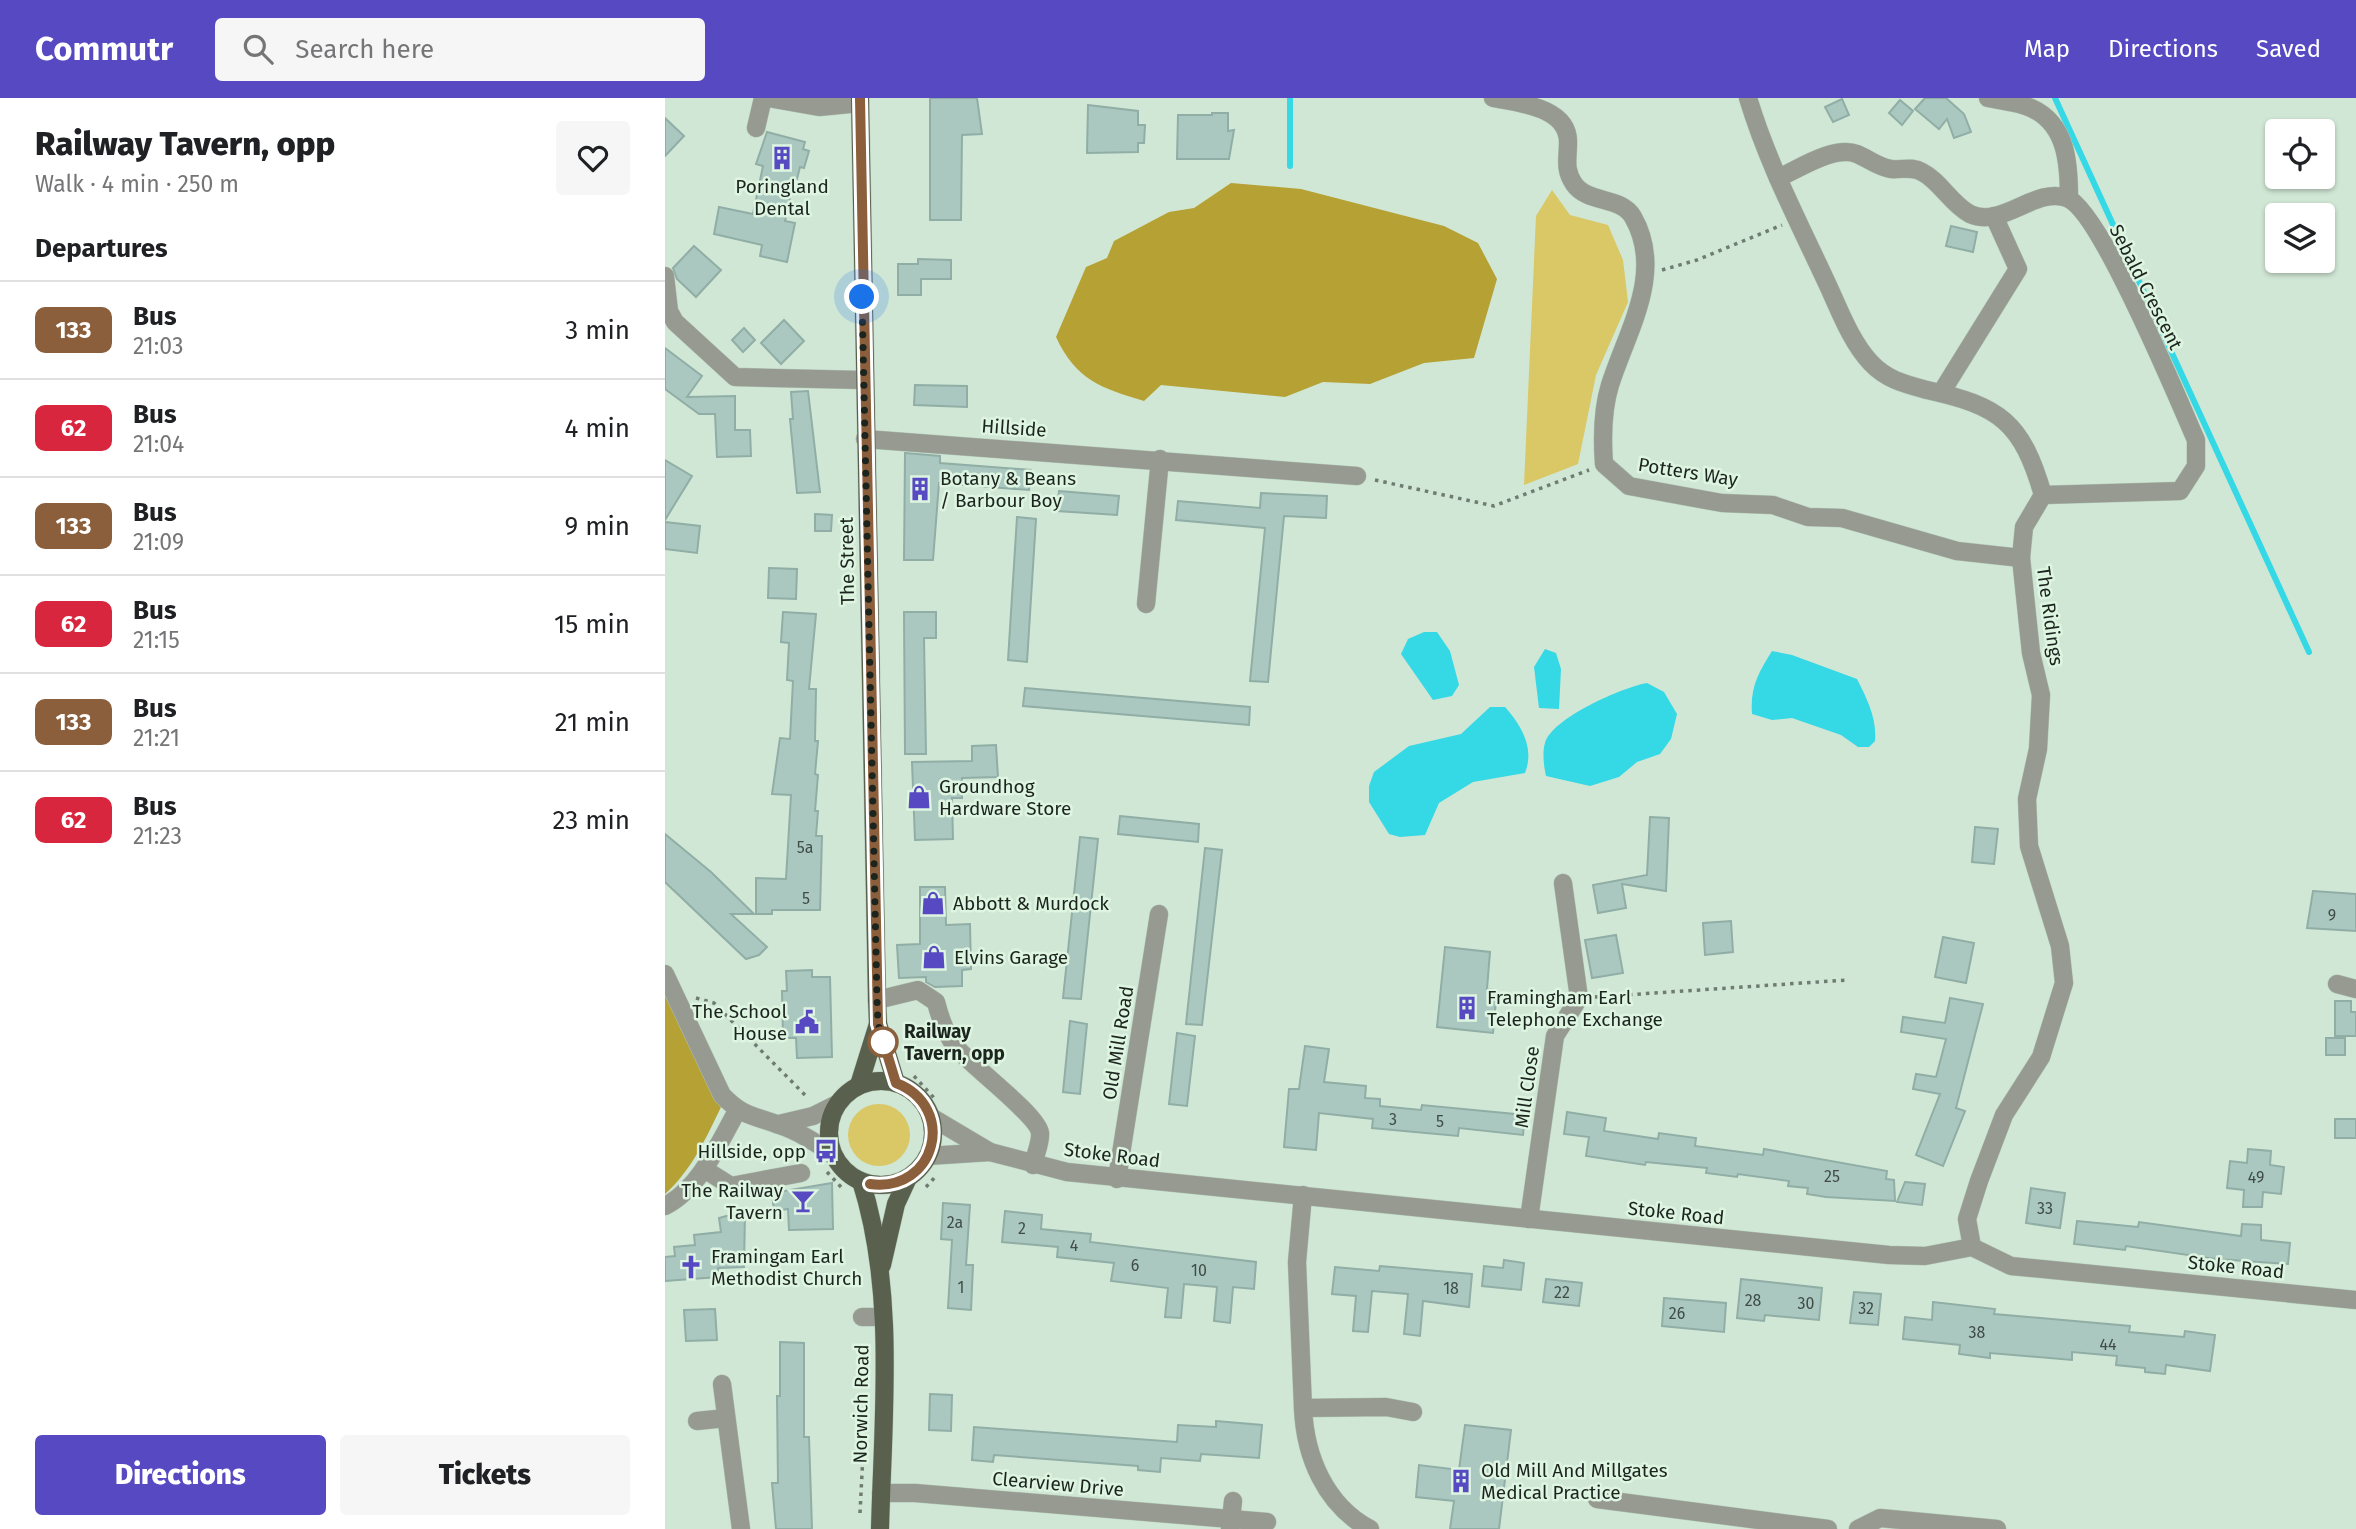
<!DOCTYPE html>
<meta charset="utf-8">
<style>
:root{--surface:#fff;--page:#f6f6f6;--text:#202124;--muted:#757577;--line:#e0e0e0;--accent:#5649c1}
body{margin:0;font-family:"Fira Sans",sans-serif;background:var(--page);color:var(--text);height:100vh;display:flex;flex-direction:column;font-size:26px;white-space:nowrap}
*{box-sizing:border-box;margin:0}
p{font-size:23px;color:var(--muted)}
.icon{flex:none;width:38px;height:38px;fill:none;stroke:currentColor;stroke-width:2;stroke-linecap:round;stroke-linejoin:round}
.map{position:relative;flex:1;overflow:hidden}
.panel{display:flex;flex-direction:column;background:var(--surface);width:665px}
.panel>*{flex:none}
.badge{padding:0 14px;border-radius:10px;font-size:24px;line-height:46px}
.controls{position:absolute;left:1600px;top:21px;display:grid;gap:14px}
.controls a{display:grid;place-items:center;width:70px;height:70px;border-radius:7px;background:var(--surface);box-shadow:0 2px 5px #0004;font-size:35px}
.you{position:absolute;width:35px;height:35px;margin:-18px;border:5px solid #fff;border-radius:50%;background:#1a73e8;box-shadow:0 0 0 10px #1a73e833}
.map>.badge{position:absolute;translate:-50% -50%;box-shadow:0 0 0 4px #fff}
h2{padding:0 35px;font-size:26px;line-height:63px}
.round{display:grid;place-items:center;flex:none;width:74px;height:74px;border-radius:7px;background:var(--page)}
.overview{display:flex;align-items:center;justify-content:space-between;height:119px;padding:0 35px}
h1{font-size:33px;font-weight:800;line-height:52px}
.action{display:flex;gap:14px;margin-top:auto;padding:14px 35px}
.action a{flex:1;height:80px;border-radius:7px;background:var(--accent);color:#fff;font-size:28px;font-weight:800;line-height:80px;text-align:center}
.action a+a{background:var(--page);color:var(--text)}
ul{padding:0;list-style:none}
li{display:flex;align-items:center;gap:21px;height:98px;padding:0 35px;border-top:2px solid var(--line)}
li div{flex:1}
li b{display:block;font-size:26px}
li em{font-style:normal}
li .badge{min-width:77px;font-weight:700;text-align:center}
header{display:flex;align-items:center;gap:42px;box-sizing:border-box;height:98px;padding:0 35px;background:var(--accent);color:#fff}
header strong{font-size:33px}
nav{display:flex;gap:38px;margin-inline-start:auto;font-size:24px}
.search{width:490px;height:63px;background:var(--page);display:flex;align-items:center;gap:18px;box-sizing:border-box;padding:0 24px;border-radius:7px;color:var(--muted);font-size:26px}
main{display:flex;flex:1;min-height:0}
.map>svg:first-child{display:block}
.green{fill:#dac765}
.forest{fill:#b5a134}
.water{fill:#35d8e5}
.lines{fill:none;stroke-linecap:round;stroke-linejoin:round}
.stream{stroke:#35d8e5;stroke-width:6}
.building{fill:#aac8c0;stroke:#90aea6;stroke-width:2}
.minor-casing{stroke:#b0c4b4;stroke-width:19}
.major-casing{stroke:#b0c4b4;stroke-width:19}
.path{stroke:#6e7c71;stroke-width:3.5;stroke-dasharray:3.5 5;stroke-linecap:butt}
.minor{stroke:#969a90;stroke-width:18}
.major{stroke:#59604e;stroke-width:18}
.line-casing{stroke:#fff;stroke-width:16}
.line{stroke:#8b5e3c;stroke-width:10}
.walk{stroke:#1c241e;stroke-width:7;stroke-dasharray:0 12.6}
.stop-dot{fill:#fff;stroke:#8b5e3c;stroke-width:3.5}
.labels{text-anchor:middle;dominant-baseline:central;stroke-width:5;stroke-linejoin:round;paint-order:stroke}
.number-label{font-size:16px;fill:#404d46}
.poi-label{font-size:19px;fill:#1c241e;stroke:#def5e2;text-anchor:start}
.street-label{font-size:19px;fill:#1c241e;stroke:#def5e2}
.stop-label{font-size:19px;font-weight:bold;fill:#1c241e;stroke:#def5e2;text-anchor:start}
</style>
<header>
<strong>Commutr</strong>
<div class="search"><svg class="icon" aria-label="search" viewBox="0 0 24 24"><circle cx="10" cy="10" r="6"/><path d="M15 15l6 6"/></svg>Search here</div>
<nav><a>Map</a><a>Directions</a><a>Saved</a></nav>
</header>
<main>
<section class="panel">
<div class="overview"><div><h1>Railway Tavern, opp</h1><p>Walk · 4 min · 250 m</p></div><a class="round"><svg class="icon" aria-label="heart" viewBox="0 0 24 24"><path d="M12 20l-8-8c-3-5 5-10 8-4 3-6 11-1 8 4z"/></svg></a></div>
<h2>Departures</h2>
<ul>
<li><span class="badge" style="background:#8b5e3c;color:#fff">133</span><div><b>Bus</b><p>21:03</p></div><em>3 min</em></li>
<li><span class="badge" style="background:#d7263d;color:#fff">62</span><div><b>Bus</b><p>21:04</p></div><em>4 min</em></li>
<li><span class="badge" style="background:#8b5e3c;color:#fff">133</span><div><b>Bus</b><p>21:09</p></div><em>9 min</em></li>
<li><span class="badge" style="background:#d7263d;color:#fff">62</span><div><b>Bus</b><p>21:15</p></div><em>15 min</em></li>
<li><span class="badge" style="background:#8b5e3c;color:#fff">133</span><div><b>Bus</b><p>21:21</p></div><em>21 min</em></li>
<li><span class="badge" style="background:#d7263d;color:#fff">62</span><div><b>Bus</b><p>21:23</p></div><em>23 min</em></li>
</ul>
<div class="action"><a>Directions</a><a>Tickets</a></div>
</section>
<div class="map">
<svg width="1691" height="1431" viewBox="0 0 1691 1431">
<rect width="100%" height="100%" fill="#d1e7d5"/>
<g class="green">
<polygon points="887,92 905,117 943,127 958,162 963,204 931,277 913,366 859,387 871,118"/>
<circle cx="214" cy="1037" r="31"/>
</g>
<g class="forest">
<path d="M566,85L636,91L779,128L813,145L832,181L809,260L759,265L705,286L658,284L620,299L496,287L479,303C436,290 411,282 391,239L421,169L442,160L449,143L504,114L529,110Z"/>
<path d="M0,894L57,1007C41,1040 27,1072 0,1096Z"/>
</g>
<g class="water">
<polygon points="759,534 772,534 785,553 794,587 787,598 768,602 736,556 743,541"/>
<polygon points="880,551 891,555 896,571 894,611 874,610 869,569"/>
<path d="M1107,553L1127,557L1192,581C1202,601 1212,620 1210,643L1204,649H1193L1176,637L1127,620L1107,622L1087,616C1085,590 1093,575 1107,553Z"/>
<path d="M982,585L999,594L1012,616L1006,641L995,656L972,664L954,679L925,688L881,678C879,669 877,655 880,645C887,620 958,589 982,585Z"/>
<path d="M825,609H840C856,627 870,650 860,675L808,684L774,705L760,737L735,739L724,736L704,704V688L709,674L744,648L796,636Z"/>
</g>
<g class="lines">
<g class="stream">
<polyline points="625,0 625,68"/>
<polyline points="1390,0 1644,554"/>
</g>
</g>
<g class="building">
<polygon points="265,0 312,0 317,36 297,37 296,122 265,122"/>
<polygon points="1260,0 1281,0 1299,16 1306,34 1289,40 1282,21 1274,31 1250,11"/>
<polygon points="1177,1 1184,17 1168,24 1160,9"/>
<polygon points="1235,2 1248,13 1237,27 1224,15"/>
<polygon points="423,7 473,13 473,27 480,27 479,45 473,45 473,54 422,55"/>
<polygon points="547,15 563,15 563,33 569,32 564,61 512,61 513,17 547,17"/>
<polygon points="0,20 19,38 0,58"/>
<polygon points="102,34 140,44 138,51 144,53 139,70 135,69 132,81 129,80 120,123 130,125 122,164 95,158 97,147 49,136 54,109 88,116 98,68 91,66"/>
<polygon points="1286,128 1312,134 1308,154 1281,148"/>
<polygon points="29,148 56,172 31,199 12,181 8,170"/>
<polygon points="253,161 286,162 286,181 256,181 256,197 233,197 233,166 253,166"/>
<polygon points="119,222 139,243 116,266 96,245"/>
<polygon points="79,230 90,242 78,254 67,242"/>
<polygon points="0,250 37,278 22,299 70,298 70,332 85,332 86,358 52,359 50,316 34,316 0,291"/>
<polygon points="250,287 302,288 302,309 249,307"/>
<polygon points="143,293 155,394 132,395 125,321 128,321 126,294"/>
<polygon points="240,355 275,358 275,365 366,372 364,392 274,385 268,462 239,462"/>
<polygon points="0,362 27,378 0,422"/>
<polygon points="394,393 454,398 452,417 392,413"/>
<polygon points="596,395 662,398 661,420 619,418 603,584 585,583 600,430 511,422 513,403 595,410"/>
<polygon points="150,416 167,417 166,433 150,433"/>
<polygon points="352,419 371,421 362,564 343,562"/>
<polygon points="0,424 35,428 32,455 0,451"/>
<polygon points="104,470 132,471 131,501 103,500"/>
<polygon points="118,514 151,516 144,591 151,591 150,643 153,643 150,676 153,677 150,713 153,713 151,738 157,738 155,812 107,812 107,816 91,816 91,780 121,781 126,697 107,696 115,640 125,641 128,583 122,582 124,545 116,544"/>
<polygon points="239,514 271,514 271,540 259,540 261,656 240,656"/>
<polygon points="360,590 585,609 584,627 358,608"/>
<polygon points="331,647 333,679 297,680 297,700 287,700 288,741 250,742 247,664 307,663 307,648"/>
<polygon points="455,718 534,726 533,744 453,736"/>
<polygon points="985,719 1004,720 1001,793 957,786 961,810 933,815 928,787 982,777"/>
<polygon points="1310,729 1333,731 1329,766 1307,764"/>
<polygon points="0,736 46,774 89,816 66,816 102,849 94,857 81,861 0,784"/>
<polygon points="415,739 433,741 416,901 398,900"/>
<polygon points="540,750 557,752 537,927 521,926"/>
<polygon points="255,789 280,789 281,827 305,826 306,871 297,872 297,888 270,889 261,884 261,879 234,880 232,847 255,846"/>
<polygon points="1648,793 1691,796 1691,833 1642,830"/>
<polygon points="1066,823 1068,854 1040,857 1038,825"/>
<polygon points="951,837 958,875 927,880 920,842"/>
<polygon points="1278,839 1309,845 1301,885 1270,879"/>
<polygon points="780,849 825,854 822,891 832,892 828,935 772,929"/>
<polygon points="147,872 147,879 165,879 167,959 132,960 131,940 118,940 117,893 122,893 121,873"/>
<polygon points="1285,900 1318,906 1291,1010 1300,1013 1278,1068 1251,1057 1275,996 1248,991 1251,976 1271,979 1281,941 1236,934 1238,919 1280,925"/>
<polygon points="1670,903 1686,903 1686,914 1691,914 1691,938 1670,938"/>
<polygon points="405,923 422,926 415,996 398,994"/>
<polygon points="512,935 530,938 522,1008 504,1006"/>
<rect x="1661" y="940" width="19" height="17"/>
<polygon points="640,948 664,951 659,984 701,988 700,1000 715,1001 715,1008 756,1012 757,1007 860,1017 858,1037 794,1030 793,1038 707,1030 708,1021 654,1015 651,1052 619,1049 624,991 634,991"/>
<polygon points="902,1014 941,1020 939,1033 993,1041 994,1035 1031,1040 1030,1048 1098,1057 1099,1051 1222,1073 1221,1081 1229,1082 1230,1103 1161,1099 1142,1096 1143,1090 1123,1088 1124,1083 1073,1076 1072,1079 1041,1075 1042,1070 981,1064 980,1067 921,1058 924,1039 899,1036"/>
<rect x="1670" y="1021" width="21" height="19"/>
<polygon points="1583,1051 1606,1053 1605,1067 1619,1069 1616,1096 1598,1094 1597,1109 1578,1109 1579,1092 1562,1090 1565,1063 1582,1065"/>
<polygon points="1240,1084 1260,1086 1257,1107 1232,1104"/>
<polygon points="167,1085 168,1131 124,1132 123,1111 109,1113 107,1095"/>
<polygon points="1366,1090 1400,1095 1395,1130 1361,1125"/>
<polygon points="278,1105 305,1107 301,1167 308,1167 306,1212 283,1210 287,1142 276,1141"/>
<polygon points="80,1113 79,1169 53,1170 53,1179 0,1183 0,1159 10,1158 9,1149 30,1147 29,1137 56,1134 54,1120"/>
<polygon points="340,1113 377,1117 376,1131 426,1136 425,1144 591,1164 589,1191 568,1189 565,1225 549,1223 552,1189 519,1186 516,1220 500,1219 503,1190 446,1183 449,1165 392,1159 393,1149 337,1144"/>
<polygon points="1412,1123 1473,1129 1474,1124 1576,1138 1577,1126 1596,1127 1596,1142 1625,1145 1623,1166 1551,1161 1461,1148 1460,1152 1409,1146"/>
<polygon points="839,1162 859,1165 856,1192 817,1188 819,1168 838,1170"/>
<polygon points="715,1168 807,1176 804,1209 758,1203 755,1238 739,1236 743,1196 707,1193 703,1234 688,1233 691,1198 667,1196 670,1169 714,1173"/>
<polygon points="881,1181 917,1185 914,1208 878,1204"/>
<polygon points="1076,1181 1157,1190 1154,1222 1100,1217 1099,1223 1072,1220"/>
<polygon points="1189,1194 1216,1196 1213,1227 1185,1225"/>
<polygon points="999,1200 1061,1205 1059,1234 997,1228"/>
<polygon points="1268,1204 1330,1211 1329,1216 1465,1228 1464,1234 1519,1239 1520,1233 1550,1237 1545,1273 1501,1267 1500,1276 1480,1274 1480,1270 1451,1267 1452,1258 1407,1254 1407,1262 1325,1255 1325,1260 1294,1256 1295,1247 1238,1241 1240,1219 1267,1222"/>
<polygon points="50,1211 52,1242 21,1243 19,1212"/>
<polygon points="115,1244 139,1245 139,1339 144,1339 147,1431 111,1431 107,1385 113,1385 112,1298 115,1298"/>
<polygon points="265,1296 287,1297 286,1333 264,1332"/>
<polygon points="551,1323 597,1327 594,1360 536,1356 535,1363 496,1360 495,1374 473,1372 473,1368 329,1357 328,1364 307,1362 309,1329 512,1344 513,1327 551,1329"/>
<polygon points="800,1327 846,1332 834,1431 785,1431 789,1403 751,1399 754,1367 794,1372"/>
</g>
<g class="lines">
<g class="minor-casing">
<g id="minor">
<polyline points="103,0 154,9 195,5"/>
<path d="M828,0C854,5 904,9 903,45C903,61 899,71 909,86C923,106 956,98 968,119C1000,175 962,233 945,287C937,313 937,339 939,366L964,388L1057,405L1108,407L1143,419L1177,420L1292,453L1356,460"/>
<path d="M1083,0C1102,63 1132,121 1160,181C1173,208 1185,243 1206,265C1222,282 1240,286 1262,292C1335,308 1357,324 1378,397L1359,429L1356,460L1366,555L1376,597L1373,651L1362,701L1364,748L1395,848L1399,885L1376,959L1339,1017L1314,1083L1302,1121L1307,1149"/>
<path d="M1323,0C1337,3 1353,4 1366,10C1402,26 1404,66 1404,100"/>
<polyline points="91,30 98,0"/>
<path d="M1113,80C1134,71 1169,47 1192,56C1204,61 1213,69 1226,71C1237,72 1247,68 1257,74C1275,83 1286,106 1305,116C1337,131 1371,88 1402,100C1435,112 1513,301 1531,342V368L1515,393L1378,397"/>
<polyline points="0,178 4,213 10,224 70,279 198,282"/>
<polyline points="1276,295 1353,171 1329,118"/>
<polyline points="200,341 692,378"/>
<polyline points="481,506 495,361"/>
<path d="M0,876L57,997C78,1019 88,1017 114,1027C133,1033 151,1045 168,1056"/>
<polyline points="1672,886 1691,891"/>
<path d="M212,902L253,892L271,904C275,920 280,936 291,949C306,968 373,1017 375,1035C376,1044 370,1057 368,1067"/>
<polyline points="266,1019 325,1054 402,1074 1224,1157 1260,1158 1307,1149 1346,1168 1691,1202"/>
<polyline points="114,1026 148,1018 172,1006"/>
<polyline points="263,1058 325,1054"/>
<polyline points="39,1071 66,1088 136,1075"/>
<polyline points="452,1081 494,816"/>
<polyline points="638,1097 632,1164 638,1310 721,1309 748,1314"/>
<path d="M0,1108C35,1090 54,1045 72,1013"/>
<polyline points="864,1121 890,938 914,900 898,785"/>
<polyline points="197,1219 218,1219"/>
<polyline points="57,1286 76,1431"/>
<path d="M638,1310C640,1358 660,1407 705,1431"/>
<polyline points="32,1323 61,1320"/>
<polyline points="216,1395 250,1395 602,1424"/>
<polyline points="932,1401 1163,1431"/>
<polyline points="565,1431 568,1403"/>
<polyline points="1193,1431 1215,1420 1332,1431"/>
</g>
</g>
<g class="major-casing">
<g id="major">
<polyline points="195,0 212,902 213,926 231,985"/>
<circle cx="216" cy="1035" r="52"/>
<polyline points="194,987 213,926"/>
<path d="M196,1083C231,1193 218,1317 215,1431"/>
<polyline points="217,1167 231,1106 243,1080"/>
</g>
</g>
<g class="path">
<polyline points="997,172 1032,162 1117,127"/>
<polyline points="710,382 829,408 924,372"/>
<polyline points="930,899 1182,882"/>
<polyline points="31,900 49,905 143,1000"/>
<polyline points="249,978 270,1001"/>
<polyline points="162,1074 178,1091"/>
<polyline points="261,1089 272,1077"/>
<polyline points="195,1415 198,1356"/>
</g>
<use href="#minor" class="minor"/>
<use href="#major" class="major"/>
</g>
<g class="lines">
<g class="line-casing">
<path id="line" d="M195,0L213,926L231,985C293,1009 271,1095 205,1086"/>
</g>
<use href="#line" class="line"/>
<polyline class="walk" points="197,199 212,902 213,926 219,948 218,944"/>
</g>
<defs>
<g id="building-bare" transform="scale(1.89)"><path d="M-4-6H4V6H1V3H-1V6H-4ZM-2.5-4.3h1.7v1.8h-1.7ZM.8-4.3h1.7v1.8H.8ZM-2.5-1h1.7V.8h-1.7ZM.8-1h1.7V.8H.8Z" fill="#5649c1" stroke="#def5e2" stroke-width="2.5" paint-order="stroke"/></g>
<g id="shop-bare" transform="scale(1.89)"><path d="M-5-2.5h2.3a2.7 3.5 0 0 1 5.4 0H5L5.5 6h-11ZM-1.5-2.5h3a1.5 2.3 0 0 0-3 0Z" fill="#5649c1" stroke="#def5e2" stroke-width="2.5" paint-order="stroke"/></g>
<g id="civic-bare" transform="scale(1.89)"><path d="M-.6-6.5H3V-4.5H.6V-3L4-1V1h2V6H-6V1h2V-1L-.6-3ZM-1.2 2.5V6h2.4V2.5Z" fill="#5649c1" stroke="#def5e2" stroke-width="2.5" paint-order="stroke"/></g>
<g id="bus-bare" transform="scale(1.89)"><path d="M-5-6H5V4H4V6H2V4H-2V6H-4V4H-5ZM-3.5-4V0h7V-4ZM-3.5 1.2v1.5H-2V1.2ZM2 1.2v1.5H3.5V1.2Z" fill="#5649c1" stroke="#def5e2" stroke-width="2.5" paint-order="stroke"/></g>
<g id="bar-bare" transform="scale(1.89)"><path d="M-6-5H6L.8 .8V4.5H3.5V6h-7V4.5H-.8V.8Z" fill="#5649c1" stroke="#def5e2" stroke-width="2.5" paint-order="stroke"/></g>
<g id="church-bare" transform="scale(1.89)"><path d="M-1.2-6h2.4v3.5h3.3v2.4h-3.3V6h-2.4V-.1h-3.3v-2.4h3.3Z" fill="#5649c1" stroke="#def5e2" stroke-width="2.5" paint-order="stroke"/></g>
</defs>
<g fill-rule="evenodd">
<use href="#building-bare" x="117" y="60"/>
<use href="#building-bare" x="255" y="391"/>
<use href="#shop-bare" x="254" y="699"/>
<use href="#shop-bare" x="268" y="805"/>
<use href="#shop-bare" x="269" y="859"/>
<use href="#building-bare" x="802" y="910"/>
<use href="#civic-bare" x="142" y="924"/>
<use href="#bus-bare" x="161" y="1053"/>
<use href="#bar-bare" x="138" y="1103"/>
<use href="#church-bare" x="26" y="1169"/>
<use href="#building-bare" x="796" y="1383"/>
</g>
<circle class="stop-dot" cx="218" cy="944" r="14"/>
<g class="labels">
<g class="number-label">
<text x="140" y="749">5a</text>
<text x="141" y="800">5</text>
<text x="1667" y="817">9</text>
<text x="728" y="1021">3</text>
<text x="775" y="1023">5</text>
<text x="1167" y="1078">25</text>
<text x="1591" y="1079">49</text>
<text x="1380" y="1110">33</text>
<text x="290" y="1124">2a</text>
<text x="357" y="1130">2</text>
<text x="409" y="1147">4</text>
<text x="470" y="1167">6</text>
<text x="534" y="1172">10</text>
<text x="296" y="1189">1</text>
<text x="786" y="1190">18</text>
<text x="897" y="1194">22</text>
<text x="1088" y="1202">28</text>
<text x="1141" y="1205">30</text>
<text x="1201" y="1210">32</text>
<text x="1012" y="1215">26</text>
<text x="1312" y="1234">38</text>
<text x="1443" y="1246">44</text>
</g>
<g class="poi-label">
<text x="117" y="88" text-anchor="middle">Poringland<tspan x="117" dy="22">Dental</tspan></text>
<text x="275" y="380">Botany &amp; Beans<tspan x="275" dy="22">/ Barbour Boy</tspan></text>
<text x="274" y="688">Groundhog<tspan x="274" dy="22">Hardware Store</tspan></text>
<text x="288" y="805">Abbott &amp; Murdock</text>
<text x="289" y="859">Elvins Garage</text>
<text x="822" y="899">Framingham Earl<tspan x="822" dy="22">Telephone Exchange</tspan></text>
<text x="122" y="913" text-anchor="end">The School<tspan x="122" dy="22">House</tspan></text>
<text x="141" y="1053" text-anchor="end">Hillside, opp</text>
<text x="118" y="1092" text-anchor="end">The Railway<tspan x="118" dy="22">Tavern</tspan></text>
<text x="46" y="1158">Framingam Earl<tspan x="46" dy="22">Methodist Church</tspan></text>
<text x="816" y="1372">Old Mill And Millgates<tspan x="816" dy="22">Medical Practice</tspan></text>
</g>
<g class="street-label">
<text transform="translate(1481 189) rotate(63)">Sebald Crescent</text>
<text transform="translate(349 330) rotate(4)">Hillside</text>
<text transform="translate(1023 374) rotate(9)">Potters Way</text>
<text transform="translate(182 463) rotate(-91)">The Street</text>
<text transform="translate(1385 518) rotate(82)">The Ridings</text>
<text transform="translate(453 945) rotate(-81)">Old Mill Road</text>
<text transform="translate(862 989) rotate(-82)">Mill Close</text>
<text transform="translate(447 1057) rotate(7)">Stoke Road</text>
<text transform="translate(1011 1115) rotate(6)">Stoke Road</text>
<text transform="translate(1571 1169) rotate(6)">Stoke Road</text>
<text transform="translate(196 1306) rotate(-89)">Norwich Road</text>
<text transform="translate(393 1386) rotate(5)">Clearview Drive</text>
</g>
<g class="stop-label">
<text x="239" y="933">Railway<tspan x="239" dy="22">Tavern, opp</tspan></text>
</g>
</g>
</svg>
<div class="controls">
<a><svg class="icon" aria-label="locate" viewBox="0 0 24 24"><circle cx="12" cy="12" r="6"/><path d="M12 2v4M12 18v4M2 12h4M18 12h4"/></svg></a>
<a><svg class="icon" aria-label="layers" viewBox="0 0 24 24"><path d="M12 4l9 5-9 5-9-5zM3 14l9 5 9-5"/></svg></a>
</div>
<div class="you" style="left:197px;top:199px"></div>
</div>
</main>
